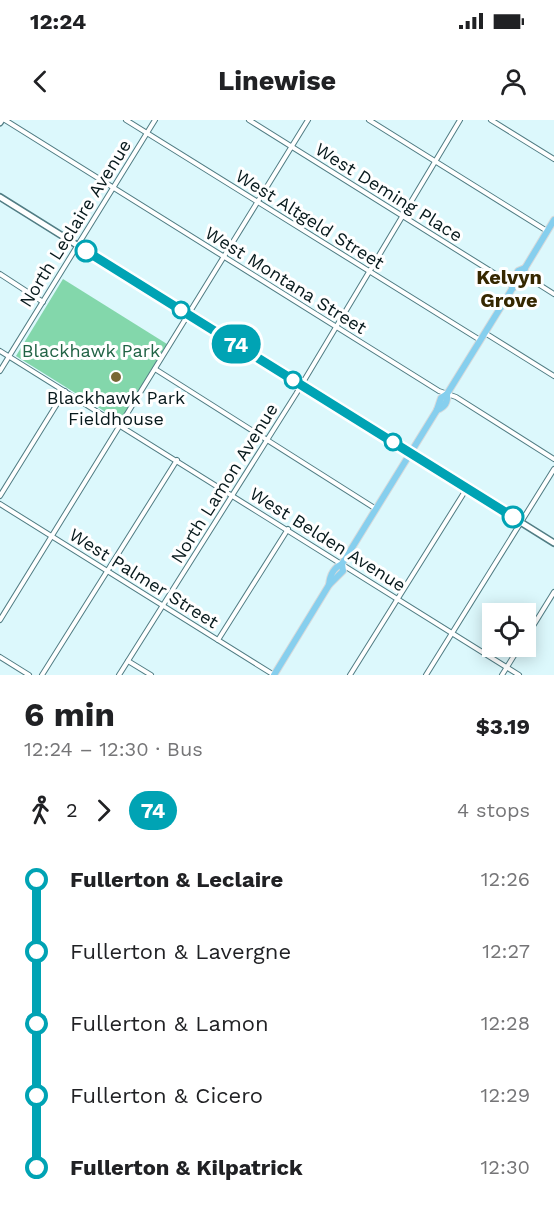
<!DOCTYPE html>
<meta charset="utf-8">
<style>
:root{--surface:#fff;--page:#f2f2f2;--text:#202124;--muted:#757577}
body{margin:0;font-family:"Work Sans",sans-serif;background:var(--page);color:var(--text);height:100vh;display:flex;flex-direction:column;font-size:22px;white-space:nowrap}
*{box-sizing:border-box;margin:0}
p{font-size:20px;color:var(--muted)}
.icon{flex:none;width:33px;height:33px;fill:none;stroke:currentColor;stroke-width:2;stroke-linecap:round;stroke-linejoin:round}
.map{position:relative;height:555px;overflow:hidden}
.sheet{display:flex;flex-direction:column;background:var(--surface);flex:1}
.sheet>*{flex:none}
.badge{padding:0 12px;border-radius:20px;font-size:21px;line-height:39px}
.tools{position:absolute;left:482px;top:483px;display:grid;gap:12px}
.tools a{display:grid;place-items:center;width:54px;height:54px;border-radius:0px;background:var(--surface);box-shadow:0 3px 15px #0003;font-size:30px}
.map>.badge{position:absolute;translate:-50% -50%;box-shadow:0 0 0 3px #fff}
.legs{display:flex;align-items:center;gap:9px;height:66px;padding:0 24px;font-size:20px}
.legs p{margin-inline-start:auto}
.summary{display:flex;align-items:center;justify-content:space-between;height:102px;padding:0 24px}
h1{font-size:33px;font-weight:700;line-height:45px}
ul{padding:0 24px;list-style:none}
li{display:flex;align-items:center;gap:21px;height:72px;font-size:22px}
li i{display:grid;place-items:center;width:9px;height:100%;margin:0 8px;background:currentColor}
li i::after{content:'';width:15px;height:15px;margin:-8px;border:4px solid;border-radius:50%;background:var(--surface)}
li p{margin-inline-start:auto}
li:first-child i{background:linear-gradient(#0000 50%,currentColor 0)}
li:last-child i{background:linear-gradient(currentColor 50%,#0000 0)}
.status{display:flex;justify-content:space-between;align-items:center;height:42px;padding:0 30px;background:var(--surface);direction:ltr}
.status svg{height:16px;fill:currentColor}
header{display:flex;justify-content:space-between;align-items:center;height:78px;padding:0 24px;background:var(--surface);font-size:27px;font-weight:700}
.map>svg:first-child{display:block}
.green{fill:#83d7ab}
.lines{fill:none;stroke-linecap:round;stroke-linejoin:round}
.minor-casing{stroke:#517d84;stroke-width:6}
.tertiary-casing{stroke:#517d84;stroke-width:7}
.secondary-casing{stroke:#517d84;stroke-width:8}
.primary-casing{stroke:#d7dadb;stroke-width:8}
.minor{stroke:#fff;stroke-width:4}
.tertiary{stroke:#fff;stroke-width:4.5}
.secondary{stroke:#fff;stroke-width:5}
.primary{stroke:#86cfee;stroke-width:6}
.line-1-casing{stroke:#fff;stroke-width:14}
.line-1{stroke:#00a3b4;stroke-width:9}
.stop-1-dot{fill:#fff;stroke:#00a3b4;stroke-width:3}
.poi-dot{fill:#796735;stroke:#fff;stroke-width:2}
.labels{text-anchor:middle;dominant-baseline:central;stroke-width:6;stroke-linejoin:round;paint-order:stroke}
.street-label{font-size:18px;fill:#07191c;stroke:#fff}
.park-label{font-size:18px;fill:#216345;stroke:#fff}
.poi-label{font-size:18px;fill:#07191c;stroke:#fff}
.neighbourhood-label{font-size:20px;font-weight:bold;fill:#352700;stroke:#fff}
</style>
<div class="status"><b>12:24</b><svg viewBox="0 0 49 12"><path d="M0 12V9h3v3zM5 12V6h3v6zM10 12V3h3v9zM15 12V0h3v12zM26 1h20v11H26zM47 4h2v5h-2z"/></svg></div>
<header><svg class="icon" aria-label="back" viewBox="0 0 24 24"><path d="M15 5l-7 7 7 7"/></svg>Linewise<svg class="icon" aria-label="person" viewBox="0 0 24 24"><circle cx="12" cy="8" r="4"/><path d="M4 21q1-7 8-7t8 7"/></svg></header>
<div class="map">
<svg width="554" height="555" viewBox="0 0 554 555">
<rect width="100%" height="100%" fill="#dcf8fc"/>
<polygon class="green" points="63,159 167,224 120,301 16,236"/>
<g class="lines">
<g class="minor-casing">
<g id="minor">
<polyline points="5,0 439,271 456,277 554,339"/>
<polyline points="126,0 480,220"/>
<polyline points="249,0 513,165"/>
<polyline points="369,0 547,111"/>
<polyline points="491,0 554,39"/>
<polyline points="0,154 43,182"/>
<polyline points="524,155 554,174"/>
<polyline points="485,213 554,256"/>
<polyline points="0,231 519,555"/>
<polyline points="155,249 376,389"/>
<polyline points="0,251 155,0"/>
<polyline points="0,376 65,271"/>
<polyline points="0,384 274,555"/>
<polyline points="0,500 308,0"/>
<polyline points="525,519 554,472"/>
<polyline points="218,520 288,409"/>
<polyline points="0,537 29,555"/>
<polyline points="128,541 151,555"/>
<polyline points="42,555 177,340"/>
<polyline points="119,555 296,274 460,0"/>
<polyline points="350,555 467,368"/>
<polyline points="426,555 554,349"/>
<polyline points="502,555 520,526"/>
</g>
</g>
<g class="tertiary-casing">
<polyline id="tertiary" points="0,3 2,0"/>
</g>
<g class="secondary-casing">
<polyline id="secondary" points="0,77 554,423"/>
</g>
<g class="primary-casing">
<g id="primary">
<polyline points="512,168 518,151 525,148"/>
<path d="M437,290C445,287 448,282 447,274"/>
<polyline points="329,465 343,451 342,444"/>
<path d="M274,555L329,465C330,455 333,448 342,444L437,290L441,278L447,274L512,169L522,159L525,148L554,100"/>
</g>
</g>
<use href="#minor" class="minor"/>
<use href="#tertiary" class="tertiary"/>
<use href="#secondary" class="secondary"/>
<use href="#primary" class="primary"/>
</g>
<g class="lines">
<g class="line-1-casing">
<polyline id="line-1" points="86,131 513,397"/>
</g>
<use href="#line-1" class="line-1"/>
</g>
<g class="stop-1-dot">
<circle cx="86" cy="131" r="10"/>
<circle cx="181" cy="190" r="8"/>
<circle cx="293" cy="260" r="8"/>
<circle cx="393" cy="322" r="8"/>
<circle cx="513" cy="397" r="10"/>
</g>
<circle class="poi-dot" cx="116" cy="257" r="6"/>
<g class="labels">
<g class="street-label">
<text transform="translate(389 72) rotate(32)">West Deming Place</text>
<text transform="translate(310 99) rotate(32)">West Altgeld Street</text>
<text transform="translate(75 103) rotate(-58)">North Leclaire Avenue</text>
<text transform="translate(286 160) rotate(32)">West Montana Street</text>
<text transform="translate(224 363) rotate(-58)">North Lamon Avenue</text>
<text transform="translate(328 419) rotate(32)">West Belden Avenue</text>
<text transform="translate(144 458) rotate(32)">West Palmer Street</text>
</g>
<g class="park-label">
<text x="91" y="230">Blackhawk Park</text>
</g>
<g class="poi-label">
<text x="116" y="277">Blackhawk Park<tspan x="116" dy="21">Fieldhouse</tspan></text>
</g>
<g class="neighbourhood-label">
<text x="509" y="157">Kelvyn<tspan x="509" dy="23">Grove</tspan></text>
</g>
</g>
</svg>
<div class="tools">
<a><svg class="icon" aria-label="locate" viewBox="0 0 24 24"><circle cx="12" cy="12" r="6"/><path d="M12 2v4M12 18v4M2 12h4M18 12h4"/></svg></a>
</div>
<b class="badge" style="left:236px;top:224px;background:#00a3b4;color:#fff">74</b>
</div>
<section class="sheet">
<div class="summary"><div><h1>6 min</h1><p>12:24 – 12:30 · Bus</p></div><b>$3.19</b></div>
<div class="legs"><svg class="icon" aria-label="walk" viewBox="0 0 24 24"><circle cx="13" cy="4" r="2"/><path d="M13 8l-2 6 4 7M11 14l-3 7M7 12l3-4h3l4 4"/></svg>2<svg class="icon" aria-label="forward" viewBox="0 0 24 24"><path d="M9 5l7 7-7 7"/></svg><b class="badge" style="background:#00a3b4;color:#fff">74</b><p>4 stops</p></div>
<ul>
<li><i style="color:#00a3b4"></i><b>Fullerton &amp; Leclaire</b><p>12:26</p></li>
<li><i style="color:#00a3b4"></i><span>Fullerton &amp; Lavergne</span><p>12:27</p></li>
<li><i style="color:#00a3b4"></i><span>Fullerton &amp; Lamon</span><p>12:28</p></li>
<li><i style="color:#00a3b4"></i><span>Fullerton &amp; Cicero</span><p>12:29</p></li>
<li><i style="color:#00a3b4"></i><b>Fullerton &amp; Kilpatrick</b><p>12:30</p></li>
</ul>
</section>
